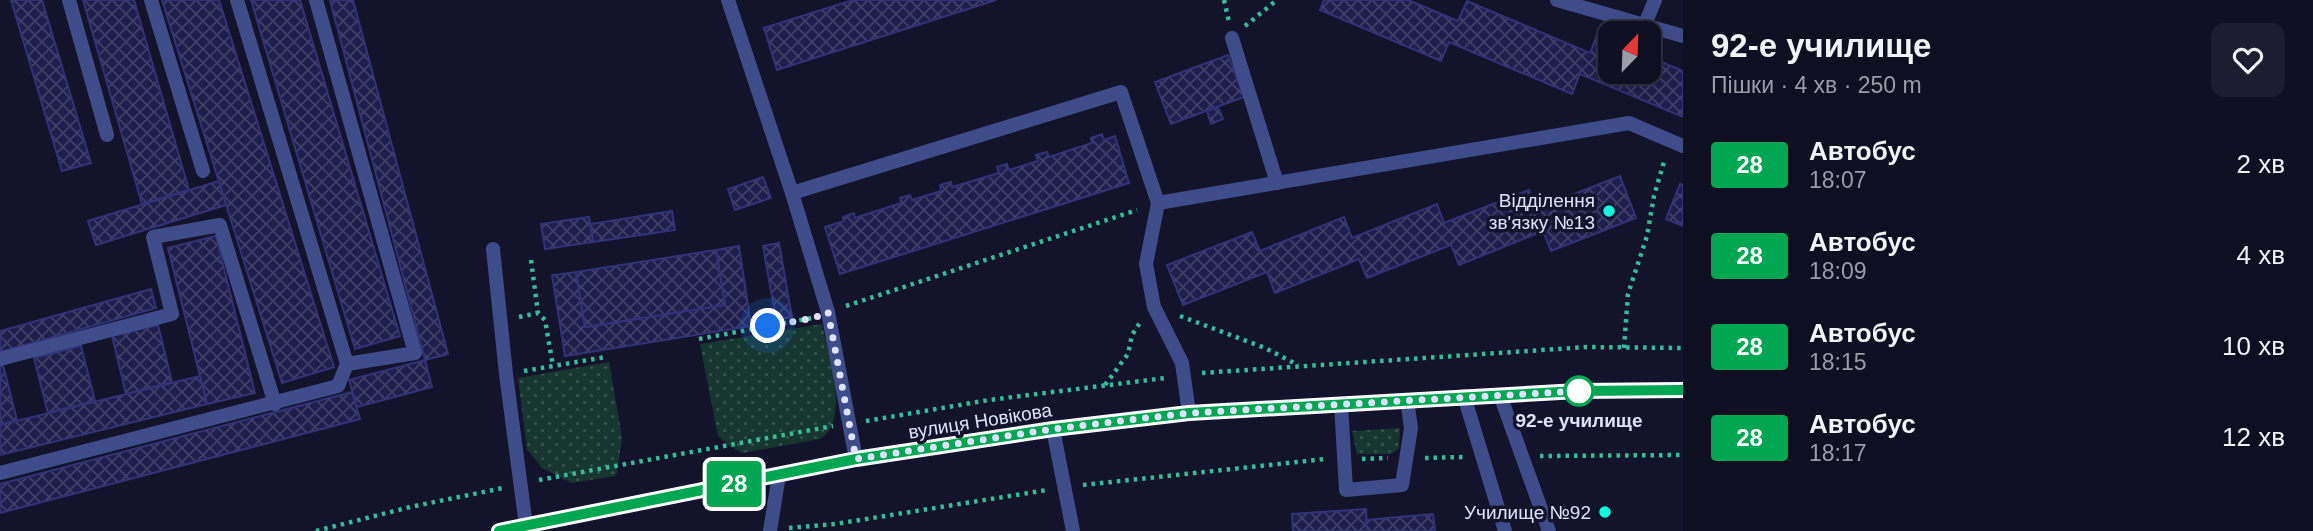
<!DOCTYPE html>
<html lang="uk">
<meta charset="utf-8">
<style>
:root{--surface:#0e0f21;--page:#1c1d2e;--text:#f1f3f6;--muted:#9b9ca5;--line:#2e2f3f}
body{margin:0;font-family:Arial,sans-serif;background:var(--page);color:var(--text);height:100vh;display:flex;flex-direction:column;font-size:26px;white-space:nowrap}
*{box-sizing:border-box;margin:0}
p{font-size:23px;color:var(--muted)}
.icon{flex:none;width:38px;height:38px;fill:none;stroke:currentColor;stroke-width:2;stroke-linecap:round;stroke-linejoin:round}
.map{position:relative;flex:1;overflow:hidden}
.drawer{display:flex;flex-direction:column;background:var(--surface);width:630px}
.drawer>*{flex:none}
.badge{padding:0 14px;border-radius:5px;font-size:24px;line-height:46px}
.needle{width:46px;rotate:23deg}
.fabs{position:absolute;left:1598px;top:21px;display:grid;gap:14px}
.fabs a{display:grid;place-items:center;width:63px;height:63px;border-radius:14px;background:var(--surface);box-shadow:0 7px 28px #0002,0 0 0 2px var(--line);font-size:35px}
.you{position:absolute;width:35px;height:35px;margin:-18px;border:5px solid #fff;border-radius:50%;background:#1a73e8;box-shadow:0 0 0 10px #1a73e833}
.map>.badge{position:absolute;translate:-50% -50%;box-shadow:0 0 0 4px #fff}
.round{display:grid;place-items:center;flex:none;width:74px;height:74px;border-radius:14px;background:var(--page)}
.headline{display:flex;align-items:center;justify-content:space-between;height:119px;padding:0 28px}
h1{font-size:33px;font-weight:700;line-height:52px}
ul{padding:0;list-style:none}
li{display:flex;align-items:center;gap:21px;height:91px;padding:0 28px}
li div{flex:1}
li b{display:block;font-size:26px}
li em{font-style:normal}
li .badge{min-width:77px;font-weight:700;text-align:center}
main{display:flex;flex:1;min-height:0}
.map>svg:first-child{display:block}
.grass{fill:url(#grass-dots)}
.building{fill:url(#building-cross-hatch);stroke:#323278;stroke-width:2}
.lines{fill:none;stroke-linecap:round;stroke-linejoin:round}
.path{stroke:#35bc98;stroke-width:4.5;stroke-dasharray:3.5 5;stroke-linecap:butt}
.service{stroke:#3f4c8a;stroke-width:14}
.secondary{stroke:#7991fb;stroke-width:14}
.line-casing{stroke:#fff;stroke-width:16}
.line{stroke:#00a651;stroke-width:10}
.walk{stroke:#dfe2fe;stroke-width:7;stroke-dasharray:0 12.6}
.poi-dot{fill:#11f8e0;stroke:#13142c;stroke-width:2.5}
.stop-dot{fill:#fff;stroke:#00a651;stroke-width:3.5}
.labels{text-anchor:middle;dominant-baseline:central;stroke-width:7;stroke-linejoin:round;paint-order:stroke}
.poi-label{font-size:19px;fill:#dfe2fe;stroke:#13142c;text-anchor:end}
.stop-label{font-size:19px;font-weight:bold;fill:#dfe2fe;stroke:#13142c}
.street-label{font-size:19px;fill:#dfe2fe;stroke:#13142c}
</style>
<main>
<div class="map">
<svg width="1683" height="531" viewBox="0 0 1683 531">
<defs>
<pattern id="grass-dots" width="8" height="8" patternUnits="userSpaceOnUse" patternTransform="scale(1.75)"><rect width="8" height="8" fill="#16362f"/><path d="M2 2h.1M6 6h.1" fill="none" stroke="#37534e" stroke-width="1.8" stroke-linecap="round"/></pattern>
<pattern id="building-cross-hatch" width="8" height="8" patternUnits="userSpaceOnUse" patternTransform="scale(1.75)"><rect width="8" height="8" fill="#1f1f4d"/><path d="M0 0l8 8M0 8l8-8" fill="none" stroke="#3f3f68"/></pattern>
</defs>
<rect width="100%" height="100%" fill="#13142c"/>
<g class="grass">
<path d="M822,324C828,354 851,420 820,439L742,453L728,445L718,436L700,344Z"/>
<polygon points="609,362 622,437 617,473 615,476 572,483 542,468 527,449 518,378"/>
<polygon points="1400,428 1399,448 1391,454 1357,454 1352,431"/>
</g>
<g class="building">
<polygon points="11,0 42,0 91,163 62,171"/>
<polygon points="83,0 134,0 189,190 142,204"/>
<polygon points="162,0 219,0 334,367 282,383"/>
<polygon points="251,0 300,0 400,336 355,349"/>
<polygon points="330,0 353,0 448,354 425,360"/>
<polygon points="853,0 996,0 777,70 764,28"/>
<polygon points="1324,0 1408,0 1458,21 1467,1 1590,53 1597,35 1610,40 1610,72 1648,72 1648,56 1683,71 1683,117 1580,74 1572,94 1449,42 1441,61 1320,10"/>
<polygon points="1228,55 1244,97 1171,124 1155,82"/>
<polygon points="1218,107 1223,119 1211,124 1207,111"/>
<polygon points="1102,134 1104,140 1115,136 1129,183 840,274 825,227 844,221 843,217 854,213 855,218 901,203 900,198 910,195 912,200 941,191 940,185 951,182 952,187 999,173 997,167 1007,164 1009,170 1038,161 1036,155 1047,152 1049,157 1092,143 1091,138"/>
<polygon points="1620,176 1636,218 1551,251 1543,231 1459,265 1451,245 1367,278 1359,259 1275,293 1267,272 1183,305 1167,265 1252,232 1260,251 1344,217 1352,238 1437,204 1444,223 1529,190 1536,209"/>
<polygon points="763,177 771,198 735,210 728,189"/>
<polygon points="219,181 226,205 96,245 88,221"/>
<polygon points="1680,184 1683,185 1683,226 1666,219"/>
<polygon points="672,211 675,230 593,242 591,224"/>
<polygon points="589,217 593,242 545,249 541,224"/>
<polygon points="216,236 255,393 207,404 168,248"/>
<polygon points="779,243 792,317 776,320 763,246"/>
<polygon points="739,246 751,326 565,356 552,275 576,272 585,327 725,305 716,250"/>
<polygon points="716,250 725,305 585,327 576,272"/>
<polygon points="151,289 156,308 0,352 0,331"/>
<polygon points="158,325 172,382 126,394 112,336"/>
<polygon points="81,346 95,401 48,413 34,358"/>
<polygon points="425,360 432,387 357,407 349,380"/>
<polygon points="3,365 17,420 0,425 0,366"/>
<polygon points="200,376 207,404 0,455 0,425"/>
<polygon points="352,392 360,419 0,513 0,484"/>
<polygon points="1366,509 1367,531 1293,531 1292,514"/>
<polygon points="1433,514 1435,531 1367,531 1366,520"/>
</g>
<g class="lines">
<g class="path">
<polyline points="1224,0 1229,22"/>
<polyline points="1245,26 1277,0"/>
<polyline points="531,260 538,313"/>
<polyline points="846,306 1137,210"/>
<polyline points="1180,316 1265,348 1298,365"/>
<polyline points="519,317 538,313 545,320 553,366"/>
<polyline points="699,339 812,318"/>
<polyline points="1624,348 1628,294 1647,236 1654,196 1665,158"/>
<polyline points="524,371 606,357"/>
<polyline points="1202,373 1587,347 1683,348"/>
<polyline points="1105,385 1128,354 1132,335 1141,321"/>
<polyline points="866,421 989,400 1165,378"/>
<polyline points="1540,456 1683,455"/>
<polyline points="1425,458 1465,457"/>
<polyline points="1362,459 1388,458"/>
<polyline points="539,480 833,426"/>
<polyline points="1083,485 1325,459"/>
<polyline points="789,528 835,524 1047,490"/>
<polyline points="316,531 410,507 503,488"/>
</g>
<g class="service">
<polyline points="69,0 107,135"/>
<polyline points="151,0 203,171"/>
<polyline points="316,0 415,353 347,364"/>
<polyline points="728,0 792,193 828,312 856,459"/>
<polyline points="1557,0 1683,36"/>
<polyline points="1645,24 1655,0"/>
<polyline points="1232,38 1277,183"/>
<polyline points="792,193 1121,92 1158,203 1146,264 1154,307 1182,363 1189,413"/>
<polyline points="1158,203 1629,123 1683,146"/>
<polyline points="493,249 506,374 526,526"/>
<polyline points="0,359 172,314 153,237 220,225 275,404"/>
<polyline points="1500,395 1549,531"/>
<polyline points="1464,396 1505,531"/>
<polyline points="1341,404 1346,490 1402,485 1411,428 1407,400"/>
<polyline points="1053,429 1073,531"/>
<polyline points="0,473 338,386 347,364 237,0"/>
<polyline points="770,531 779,475"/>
</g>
<polyline class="secondary" points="499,531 856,459 1053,429 1189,413 1578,391 1683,390"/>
</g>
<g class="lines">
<g class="line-casing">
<polyline id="line" points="499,531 856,459 1053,429 1189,413 1578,391 1683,390"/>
</g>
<use href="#line" class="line"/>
<polyline class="walk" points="768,326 814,318 828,312 856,459 1053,429 1189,413 1579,391"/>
</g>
<g class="poi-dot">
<circle cx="1609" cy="211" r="7"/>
<circle cx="1605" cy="512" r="7"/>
</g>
<circle class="stop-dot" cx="1579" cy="391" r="14"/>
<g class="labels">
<g class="poi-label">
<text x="1595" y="200">Відділення<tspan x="1595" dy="22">зв'язку №13</tspan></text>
<text x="1591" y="512">Училище №92</text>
</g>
<g class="stop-label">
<text x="1579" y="420">92-е училище</text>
</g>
<g class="street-label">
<text transform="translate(980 421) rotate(-9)">вулиця Новікова</text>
</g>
</g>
</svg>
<div class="fabs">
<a><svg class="needle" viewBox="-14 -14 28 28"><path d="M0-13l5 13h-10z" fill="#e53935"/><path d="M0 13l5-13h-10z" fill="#9b9ca5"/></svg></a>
</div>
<div class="you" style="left:768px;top:326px"></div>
<b class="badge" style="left:734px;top:484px;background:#00a651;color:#fff">28</b>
</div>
<section class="drawer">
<div class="headline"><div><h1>92-е училище</h1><p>Пішки · 4 хв · 250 m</p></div><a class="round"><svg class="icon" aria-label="heart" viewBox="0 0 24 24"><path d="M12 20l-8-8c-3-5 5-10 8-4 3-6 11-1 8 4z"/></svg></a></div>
<ul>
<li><span class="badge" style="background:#00a651;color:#fff">28</span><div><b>Автобус</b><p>18:07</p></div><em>2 хв</em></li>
<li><span class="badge" style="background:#00a651;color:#fff">28</span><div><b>Автобус</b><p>18:09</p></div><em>4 хв</em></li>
<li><span class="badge" style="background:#00a651;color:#fff">28</span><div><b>Автобус</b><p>18:15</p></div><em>10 хв</em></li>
<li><span class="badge" style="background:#00a651;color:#fff">28</span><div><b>Автобус</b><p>18:17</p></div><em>12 хв</em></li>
</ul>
</section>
</main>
